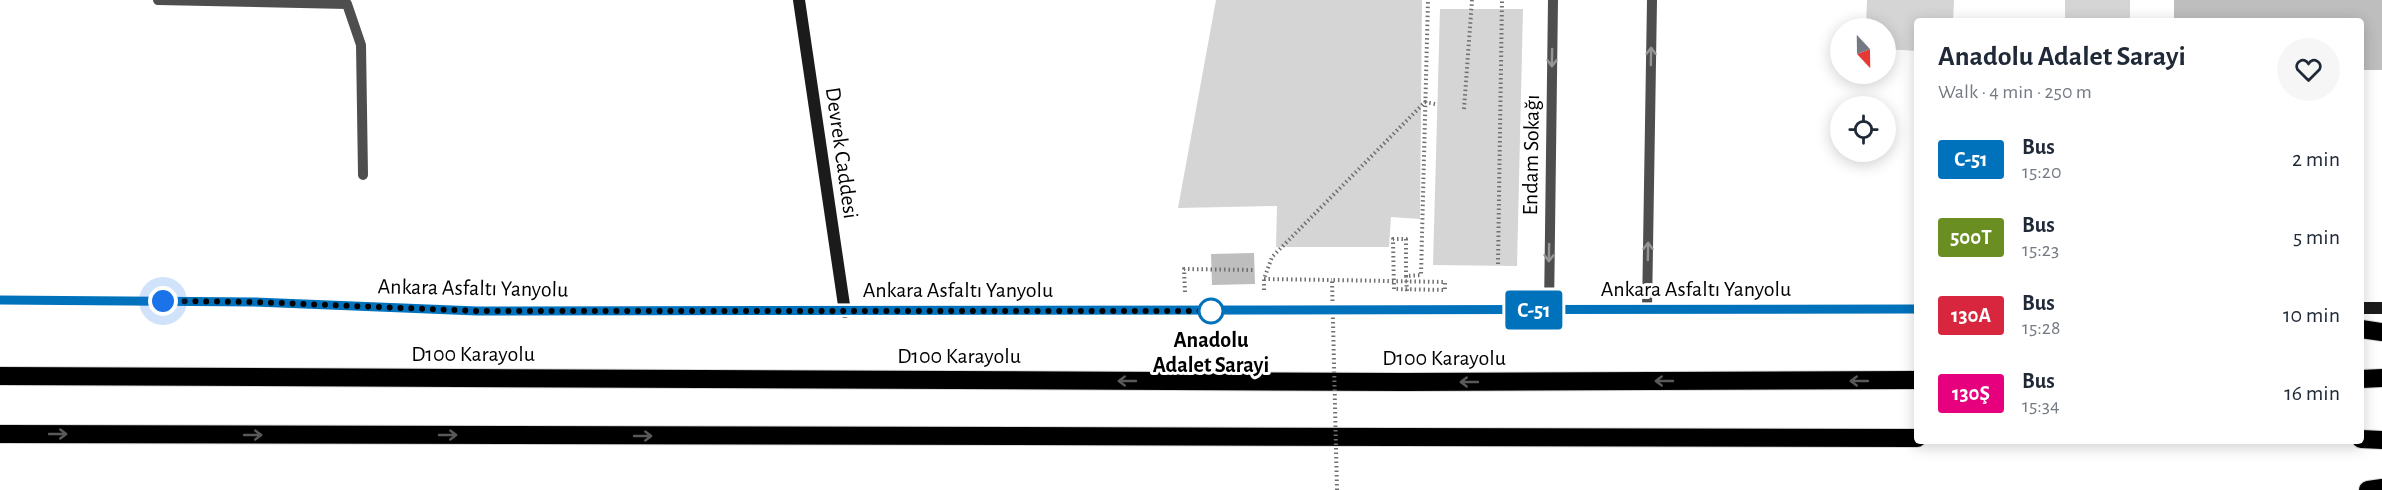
<!DOCTYPE html>
<meta charset="utf-8">
<style>
:root{--surface:#fff;--page:#f6f6f7;--text:#1f2937;--muted:#747a83}
body{margin:0;font-family:"Alegreya Sans",sans-serif;background:var(--page);color:var(--text);height:100vh;display:flex;flex-direction:column;font-size:22px;white-space:nowrap}
*{box-sizing:border-box;margin:0}
p{font-size:20px;color:var(--muted)}
.icon{flex:none;width:33px;height:33px;fill:none;stroke:currentColor;stroke-width:2;stroke-linecap:round;stroke-linejoin:round}
.map{position:relative;flex:1;overflow:hidden}
.panel{position:absolute;left:1914px;top:18px;width:450px;height:426px;display:flex;flex-direction:column;background:var(--surface);border-radius:6px;box-shadow:0 3px 15px #0003}
.panel>*{flex:none}
.badge{padding:0 12px;border-radius:4px;font-size:21px;line-height:39px}
.needle{width:39px;rotate:158deg}
.buttons{position:absolute;left:1830px;top:18px;display:grid;gap:12px}
.buttons a{display:grid;place-items:center;width:66px;height:66px;border-radius:50%;background:var(--surface);box-shadow:0 3px 15px #0003;font-size:30px}
.you{position:absolute;width:30px;height:30px;margin:-15px;border:4px solid #fff;border-radius:50%;background:#1a73e8;box-shadow:0 0 0 9px #1a73e833}
.map>.badge{position:absolute;translate:-50% -50%;box-shadow:0 0 0 3px #fff}
.round{display:grid;place-items:center;flex:none;width:63px;height:63px;border-radius:32px;background:var(--page)}
.headline{display:flex;align-items:center;justify-content:space-between;height:102px;padding:0 24px}
h1{font-size:28px;font-weight:600;line-height:45px}
ul{padding:0;list-style:none}
li{display:flex;align-items:center;gap:18px;height:78px;padding:0 24px}
li div{flex:1}
li b{display:block;font-size:22px}
li em{font-style:normal}
li .badge{min-width:66px;font-weight:700;text-align:center}
.map>svg:first-child{display:block}
.green{fill:#d5d5d5}
.building{fill:#bebebe}
.lines{fill:none;stroke-linecap:round;stroke-linejoin:round}
.highway-casing{stroke:#dbdbdb;stroke-width:20}
.path{stroke:#707070;stroke-width:4;stroke-dasharray:1.5 3;stroke-linecap:butt}
.lane{stroke:#4e4e4e;stroke-width:10}
.secondary{stroke:#1b1b1b;stroke-width:12}
.highway{stroke:#000;stroke-width:18}
.path-bridge{stroke:#707070;stroke-width:4;stroke-dasharray:1.5 3;stroke-linecap:butt}
.oneway{stroke:#959595}
.oneway2{stroke:#595959}
.line-casing{stroke:#fff;stroke-width:14}
.line{stroke:#0072bc;stroke-width:9}
.walk{stroke:#000;stroke-width:6;stroke-dasharray:0 10.8}
.stop-dot{fill:#fff;stroke:#0072bc;stroke-width:3}
.labels{text-anchor:middle;dominant-baseline:central;stroke-width:6;stroke-linejoin:round;paint-order:stroke}
.street-label{font-size:22px;fill:#000;stroke:#fff}
.stop-label{font-size:22px;font-weight:bold;fill:#000;stroke:#fff}
</style>
<div class="map">
<svg width="2382" height="490" viewBox="0 0 2382 490">
<rect width="100%" height="100%" fill="#fff"/>
<g class="green">
<polygon points="1216,0 1422,0 1420,219 1391,217 1389,247 1276,247 1277,206 1178,208"/>
<polygon points="1867,0 1954,0 1953,21 1917,21 1917,51 1886,49 1886,28 1866,28"/>
<rect x="2065" y="0" width="65" height="21"/>
<polygon points="1440,9 1523,9 1517,266 1433,265"/>
</g>
<g class="building">
<polygon points="2174,0 2382,0 2382,70 2361,70 2361,21 2174,21"/>
<polygon points="1254,253 1255,284 1212,285 1211,254"/>
</g>
<g class="lines">
<g class="highway-casing">
<g id="highway">
<polyline points="2361,329 2382,332"/>
<polyline points="0,376 1403,382 1917,380"/>
<polyline points="2361,379 2382,378"/>
<polyline points="0,434 1917,438"/>
<polyline points="2361,439 2382,440"/>
<polyline points="2368,490 2382,488"/>
</g>
</g>
<g class="path">
<polyline points="1464,109 1472,0"/>
<polyline points="1498,264 1502,0"/>
<polyline points="1264,279 1332,280"/>
<polyline points="1394,289 1393,239 1406,239 1406,276"/>
<polyline points="1264,290 1264,279 1272,257 1425,102 1435,104"/>
<polyline points="1407,291 1406,276 1421,275 1428,0"/>
<polyline points="1185,292 1184,269 1254,270"/>
</g>
<g class="lane">
<polyline points="158,0 347,4 361,45 363,175"/>
<polyline points="1549,310 1553,0"/>
<polyline points="1647,310 1652,0"/>
</g>
<g class="secondary">
<polyline points="799,0 845,312"/>
<polyline points="0,300 255,302 477,311 1917,309"/>
<polyline points="2361,308 2382,308"/>
</g>
<use href="#highway" class="highway"/>
<polyline class="path-bridge" points="1337,490 1332,280 1445,282 1445,290 1394,289"/>
</g>
<defs><path id="oneway-shaft" d="M-6 0H5M1.5-3L5.5 0L1.5 3" fill="none" stroke-width="1.6" stroke-linecap="round" stroke-linejoin="round" transform="scale(1.5)"/></defs>
<g class="oneway">
<use href="#oneway-shaft" transform="translate(1651 56) rotate(-89)"/>
<use href="#oneway-shaft" transform="translate(1552 58) rotate(91)"/>
<use href="#oneway-shaft" transform="translate(1648 251) rotate(-89)"/>
<use href="#oneway-shaft" transform="translate(1549 253) rotate(91)"/>
</g>
<g class="oneway2">
<use href="#oneway-shaft" transform="translate(1127 381) rotate(-180)"/>
<use href="#oneway-shaft" transform="translate(1664 381) rotate(180)"/>
<use href="#oneway-shaft" transform="translate(1859 381) rotate(180)"/>
<use href="#oneway-shaft" transform="translate(1469 382) rotate(180)"/>
<use href="#oneway-shaft" transform="translate(58 434)"/>
<use href="#oneway-shaft" transform="translate(253 435)"/>
<use href="#oneway-shaft" transform="translate(448 435)"/>
<use href="#oneway-shaft" transform="translate(643 436)"/>
</g>
<g class="lines">
<g class="line-casing">
<polyline id="line" points="0,300 255,302 477,311 1917,309"/>
</g>
<use href="#line" class="line"/>
<polyline class="walk" points="163,301 255,302 477,311 1211,311"/>
</g>
<circle class="stop-dot" cx="1211" cy="311" r="12"/>
<g class="labels">
<g class="street-label">
<text transform="translate(842 153) rotate(82)">Devrek Caddesi</text>
<text transform="translate(1531 155) rotate(-89)">Endam Sokağı</text>
<text transform="translate(473 288) rotate(1)">Ankara Asfaltı Yanyolu</text>
<text x="1696" y="289">Ankara Asfaltı Yanyolu</text>
<text x="958" y="290">Ankara Asfaltı Yanyolu</text>
<text x="473" y="354">D100 Karayolu</text>
<text x="959" y="356">D100 Karayolu</text>
<text x="1444" y="358">D100 Karayolu</text>
</g>
<g class="stop-label">
<text x="1211" y="340">Anadolu<tspan x="1211" dy="25">Adalet Sarayi</tspan></text>
</g>
</g>
</svg>
<div class="buttons">
<a><svg class="needle" viewBox="-14 -14 28 28"><path d="M0-13l5 13h-10z" fill="#e53935"/><path d="M0 13l5-13h-10z" fill="#747a83"/></svg></a>
<a><svg class="icon" aria-label="locate" viewBox="0 0 24 24"><circle cx="12" cy="12" r="6"/><path d="M12 2v4M12 18v4M2 12h4M18 12h4"/></svg></a>
</div>
<div class="you" style="left:163px;top:301px"></div>
<b class="badge" style="left:1534px;top:310px;background:#0072bc;color:#fff">C-51</b>
<section class="panel">
<div class="headline"><div><h1>Anadolu Adalet Sarayi</h1><p>Walk · 4 min · 250 m</p></div><a class="round"><svg class="icon" aria-label="heart" viewBox="0 0 24 24"><path d="M12 20l-8-8c-3-5 5-10 8-4 3-6 11-1 8 4z"/></svg></a></div>
<ul>
<li><span class="badge" style="background:#0072bc;color:#fff">C-51</span><div><b>Bus</b><p>15:20</p></div><em>2 min</em></li>
<li><span class="badge" style="background:#6b8e23;color:#fff">500T</span><div><b>Bus</b><p>15:23</p></div><em>5 min</em></li>
<li><span class="badge" style="background:#d7263d;color:#fff">130A</span><div><b>Bus</b><p>15:28</p></div><em>10 min</em></li>
<li><span class="badge" style="background:#e6007e;color:#fff">130Ş</span><div><b>Bus</b><p>15:34</p></div><em>16 min</em></li>
</ul>
</section>
</div>
